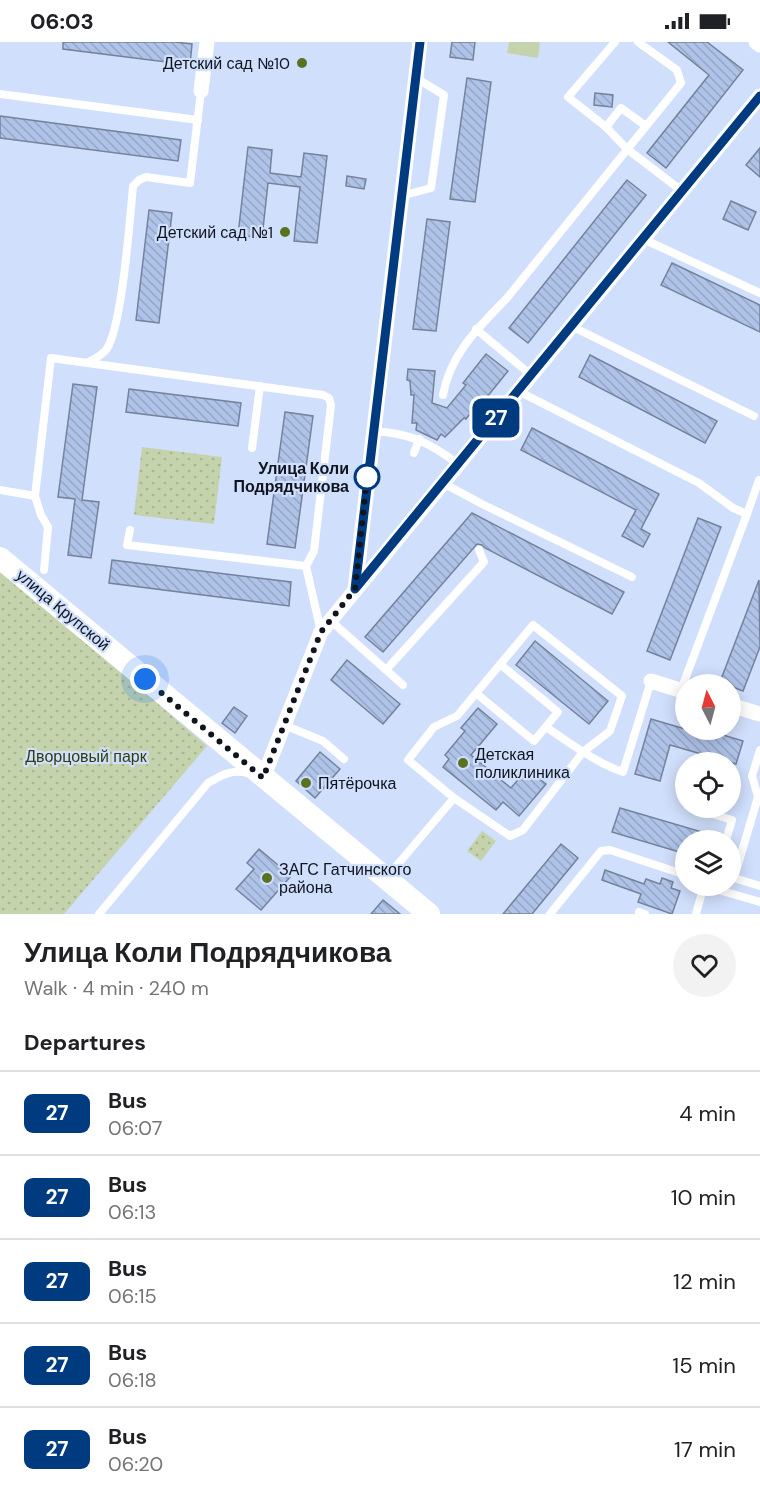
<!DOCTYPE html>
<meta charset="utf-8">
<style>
:root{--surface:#fff;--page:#f2f2f2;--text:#202124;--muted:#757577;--line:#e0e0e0}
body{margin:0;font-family:"DM Sans",sans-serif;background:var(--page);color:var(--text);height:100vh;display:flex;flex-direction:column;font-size:22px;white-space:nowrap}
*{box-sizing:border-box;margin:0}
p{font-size:20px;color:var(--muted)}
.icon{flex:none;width:33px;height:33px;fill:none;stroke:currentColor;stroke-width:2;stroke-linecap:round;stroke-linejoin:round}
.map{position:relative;height:872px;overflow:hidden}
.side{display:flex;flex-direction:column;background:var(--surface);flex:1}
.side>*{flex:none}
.badge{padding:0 12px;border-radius:9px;font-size:21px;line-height:39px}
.needle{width:39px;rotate:354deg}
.controls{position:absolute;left:675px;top:632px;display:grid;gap:12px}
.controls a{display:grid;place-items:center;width:66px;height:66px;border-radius:50%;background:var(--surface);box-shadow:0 3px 15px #0003;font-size:30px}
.you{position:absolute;width:30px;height:30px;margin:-15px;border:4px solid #fff;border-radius:50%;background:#1a73e8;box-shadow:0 0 0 9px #1a73e833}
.map>.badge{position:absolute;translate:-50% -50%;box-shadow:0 0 0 3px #fff}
h2{padding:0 24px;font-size:22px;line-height:54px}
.round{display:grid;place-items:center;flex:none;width:63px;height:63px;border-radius:32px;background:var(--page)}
.overview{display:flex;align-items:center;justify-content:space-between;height:102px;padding:0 24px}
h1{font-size:28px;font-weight:800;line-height:45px}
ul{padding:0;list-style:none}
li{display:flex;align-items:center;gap:18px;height:84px;padding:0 24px;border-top:2px solid var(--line)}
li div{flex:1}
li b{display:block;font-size:22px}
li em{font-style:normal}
li .badge{min-width:66px;font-weight:700;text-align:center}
.status{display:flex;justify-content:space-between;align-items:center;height:42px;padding:0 30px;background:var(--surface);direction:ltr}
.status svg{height:16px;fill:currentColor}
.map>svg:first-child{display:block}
.park{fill:url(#park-dots)}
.pitch{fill:#c5d3ad}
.building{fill:url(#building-back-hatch);stroke:#75829c;stroke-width:1.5}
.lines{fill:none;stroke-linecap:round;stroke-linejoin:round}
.lane{stroke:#fff;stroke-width:8}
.street{stroke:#fff;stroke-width:15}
.secondary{stroke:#fff;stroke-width:22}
.line-casing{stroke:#fff;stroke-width:14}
.line{stroke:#003b80;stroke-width:9}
.walk{stroke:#0f141e;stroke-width:6;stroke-dasharray:0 10.8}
.poi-dot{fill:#5a7122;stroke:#d0dffc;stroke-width:2}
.stop-dot{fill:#fff;stroke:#003b80;stroke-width:3}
.labels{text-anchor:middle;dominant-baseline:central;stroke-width:4.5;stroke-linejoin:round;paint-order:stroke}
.poi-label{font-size:16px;fill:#0f141e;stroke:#d0dffc;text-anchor:start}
.stop-label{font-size:16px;font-weight:bold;fill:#0f141e;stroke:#d0dffc;text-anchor:end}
.street-label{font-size:16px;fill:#0f141e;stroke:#d0dffc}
.park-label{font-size:16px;fill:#303d0f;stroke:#d0dffc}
</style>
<div class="status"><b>06:03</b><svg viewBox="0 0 49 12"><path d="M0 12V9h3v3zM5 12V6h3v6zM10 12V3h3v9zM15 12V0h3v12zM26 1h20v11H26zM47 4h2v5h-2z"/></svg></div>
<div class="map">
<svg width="760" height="872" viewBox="0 0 760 872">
<defs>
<pattern id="park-dots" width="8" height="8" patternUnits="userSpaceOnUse" patternTransform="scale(1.5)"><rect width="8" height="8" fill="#c5d3ad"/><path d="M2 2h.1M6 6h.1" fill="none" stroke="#a8b494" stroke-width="1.8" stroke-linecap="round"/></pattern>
<pattern id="building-back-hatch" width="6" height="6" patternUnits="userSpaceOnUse" patternTransform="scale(1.5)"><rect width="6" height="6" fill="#afc3e8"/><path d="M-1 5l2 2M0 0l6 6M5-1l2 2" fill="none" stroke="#95a7c7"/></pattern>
</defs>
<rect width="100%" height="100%" fill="#d0dffc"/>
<g class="park">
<polygon points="142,405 222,415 214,482 134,473"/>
<polygon points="0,526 207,704 64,872 0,872"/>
<polygon points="482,789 496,799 481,819 467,809"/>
</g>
<polygon class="pitch" points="509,0 540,0 538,16 507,11"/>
<g class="building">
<polygon points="63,0 175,0 192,2 190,23 63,7"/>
<polygon points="452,0 475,0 473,18 450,15"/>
<polygon points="668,0 707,0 743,28 666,126 647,111 709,33"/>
<polygon points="467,36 491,40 475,160 450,157"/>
<polygon points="595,51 613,53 612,65 594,63"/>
<polygon points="0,74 181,98 178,119 0,96"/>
<polygon points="248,105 272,108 270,131 301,135 304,111 327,114 317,201 294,199 300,145 268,141 262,196 238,193"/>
<polygon points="760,106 760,135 746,123"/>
<polygon points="347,134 366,137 364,147 346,144"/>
<polygon points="627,138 646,153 528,301 509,286"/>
<polygon points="731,159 756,170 748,188 723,177"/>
<polygon points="149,168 172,171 159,281 136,278"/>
<polygon points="427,177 450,180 436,289 413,287"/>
<polygon points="672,221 760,263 760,290 661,243"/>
<polygon points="486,312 508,329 474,371 472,369 466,377 464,376 445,395 441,392 437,398 416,388 417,381 412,381 414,353 411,353 410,339 407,338 408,327 435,329 432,361 447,366 466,343 463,341"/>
<polygon points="590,313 717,379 705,401 579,335"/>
<polygon points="73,342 97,345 82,458 99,460 91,516 68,513 75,457 58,455"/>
<polygon points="129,347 241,361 238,384 126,370"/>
<polygon points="285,370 313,374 295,506 267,502"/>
<polygon points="532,386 659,452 641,487 650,492 643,505 622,494 636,468 521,408"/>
<polygon points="472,471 624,550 612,572 485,506 482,503 477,502 383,610 365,595"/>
<polygon points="698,476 721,485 670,618 647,609"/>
<polygon points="112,518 291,540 289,564 109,541"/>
<polygon points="759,538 760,605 743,649 730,644 730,642 720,640"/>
<polygon points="535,599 608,659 589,682 516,623"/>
<polygon points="347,618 400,662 383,682 331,638"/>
<polygon points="234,665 247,674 235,691 222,681"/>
<polygon points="478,666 497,682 471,713 511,746 527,727 546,742 519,774 503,760 496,768 443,725 449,717 445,713 465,689 461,686"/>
<polygon points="651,677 685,687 703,687 743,699 736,722 670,703 660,739 635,732"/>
<polygon points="320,710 340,727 315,756 296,739"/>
<polygon points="620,766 719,795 719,798 686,798 686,812 612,790"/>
<polygon points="561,802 578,816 532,872 503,872"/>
<polygon points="259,807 291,834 261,868 236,847 254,827 247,821"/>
<polygon points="605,828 644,842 646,837 660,842 662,836 673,840 671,846 680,849 672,872 638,860 641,852 602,838"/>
<polygon points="383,858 400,872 371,872"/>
</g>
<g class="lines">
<g class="lane">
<polyline points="615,0 568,55 606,85 627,107 682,149"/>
<polyline points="0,52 198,78"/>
<polyline points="606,85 621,66 646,84"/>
<polyline points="401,154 431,146 444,53 416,36"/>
<polyline points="643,197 760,251"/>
<polyline points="571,284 754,374"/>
<polyline points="476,287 531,333"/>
<path d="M87,321C94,317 101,314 106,308C122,287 130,176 133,144L139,138L146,135L190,141L201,49"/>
<polyline points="518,349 699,441 733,466 747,472 681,648"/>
<path d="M443,353C450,312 479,285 507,256L681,41L677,28L638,0"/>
<path d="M373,389C409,391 429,400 458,422"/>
<polyline points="252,406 260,344"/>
<polyline points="414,411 419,397"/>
<polyline points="443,441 482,462 632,535"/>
<polyline points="0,448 35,454 51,316 323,353 329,356 331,363 314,509 306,524"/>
<polyline points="35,454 41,473 48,485 44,528"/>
<polyline points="747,472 759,438"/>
<polyline points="130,488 127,503 306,524 321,590"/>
<polyline points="331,579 403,643"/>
<polygon points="533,583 622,654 610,689 583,710 523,788 510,794 454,756 408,718 434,685 457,674"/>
<polyline points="386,628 484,520 479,508"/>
<polyline points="477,652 534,699 558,670 501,623"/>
<polyline points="284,683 323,699 344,717"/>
<path d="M546,685C568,700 598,722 623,730L651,639"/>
<polyline points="760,708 752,734 758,755 734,836 760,844"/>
<polyline points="690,765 732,778 726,798"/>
<polyline points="387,835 454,756"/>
<polyline points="701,843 760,860"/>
<polyline points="639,870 645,872"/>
<path d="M99,872L208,741C222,733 232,727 247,731"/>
<polyline points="550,872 601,809 610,808 686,833"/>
<polyline points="696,872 704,843"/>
</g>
<g class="street">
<polyline points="756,0 760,3"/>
<polyline points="201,49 207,0"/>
<polyline points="355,547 420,0"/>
<polyline points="651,639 686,650"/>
<polyline points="730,663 760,672"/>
<polyline points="263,736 321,590 760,54"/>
</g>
<polyline class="secondary" points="0,516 429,872"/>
</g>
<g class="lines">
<g class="line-casing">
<polyline id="line" points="420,0 355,547 760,54"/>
</g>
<use href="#line" class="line"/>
<polyline class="walk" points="145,637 263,736 321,590 355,547 367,435"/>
</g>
<g class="poi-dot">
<circle cx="302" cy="21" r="6"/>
<circle cx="285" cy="190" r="6"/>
<circle cx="463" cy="721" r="6"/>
<circle cx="306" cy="741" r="6"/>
<circle cx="267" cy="836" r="6"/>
</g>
<circle class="stop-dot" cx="367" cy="435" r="12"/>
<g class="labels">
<g class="poi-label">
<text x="290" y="21" text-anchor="end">Детский сад №10</text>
<text x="273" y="190" text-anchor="end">Детский сад №1</text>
<text x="475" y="712">Детская<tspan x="475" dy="18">поликлиника</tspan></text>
<text x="318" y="741">Пятёрочка</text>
<text x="279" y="827">ЗАГС Гатчинского<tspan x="279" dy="18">района</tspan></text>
</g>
<g class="stop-label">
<text x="349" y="426">Улица Коли<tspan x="349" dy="18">Подрядчикова</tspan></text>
</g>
<g class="street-label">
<text transform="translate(63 568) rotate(40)">улица Крупской</text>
</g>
<g class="park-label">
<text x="86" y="714">Дворцовый парк</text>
</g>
</g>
</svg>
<div class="controls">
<a><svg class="needle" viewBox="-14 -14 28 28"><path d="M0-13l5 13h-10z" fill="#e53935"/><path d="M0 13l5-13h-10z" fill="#757577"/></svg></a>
<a><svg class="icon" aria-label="locate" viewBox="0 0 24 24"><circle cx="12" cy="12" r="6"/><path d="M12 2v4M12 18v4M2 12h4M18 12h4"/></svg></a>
<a><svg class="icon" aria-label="layers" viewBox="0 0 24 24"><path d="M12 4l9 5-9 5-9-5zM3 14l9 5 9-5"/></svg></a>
</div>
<div class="you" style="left:145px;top:637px"></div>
<b class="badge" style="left:496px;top:376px;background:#003b80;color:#fff">27</b>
</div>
<section class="side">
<div class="overview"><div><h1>Улица Коли Подрядчикова</h1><p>Walk · 4 min · 240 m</p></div><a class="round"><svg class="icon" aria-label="heart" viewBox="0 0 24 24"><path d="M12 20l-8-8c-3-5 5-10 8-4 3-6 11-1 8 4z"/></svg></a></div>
<h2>Departures</h2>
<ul>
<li><span class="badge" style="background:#003b80;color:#fff">27</span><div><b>Bus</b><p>06:07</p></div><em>4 min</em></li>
<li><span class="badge" style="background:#003b80;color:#fff">27</span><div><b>Bus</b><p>06:13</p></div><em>10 min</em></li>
<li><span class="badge" style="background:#003b80;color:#fff">27</span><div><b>Bus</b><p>06:15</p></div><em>12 min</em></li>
<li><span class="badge" style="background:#003b80;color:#fff">27</span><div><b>Bus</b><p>06:18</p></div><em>15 min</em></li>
<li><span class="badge" style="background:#003b80;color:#fff">27</span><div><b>Bus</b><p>06:20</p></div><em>17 min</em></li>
</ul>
</section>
